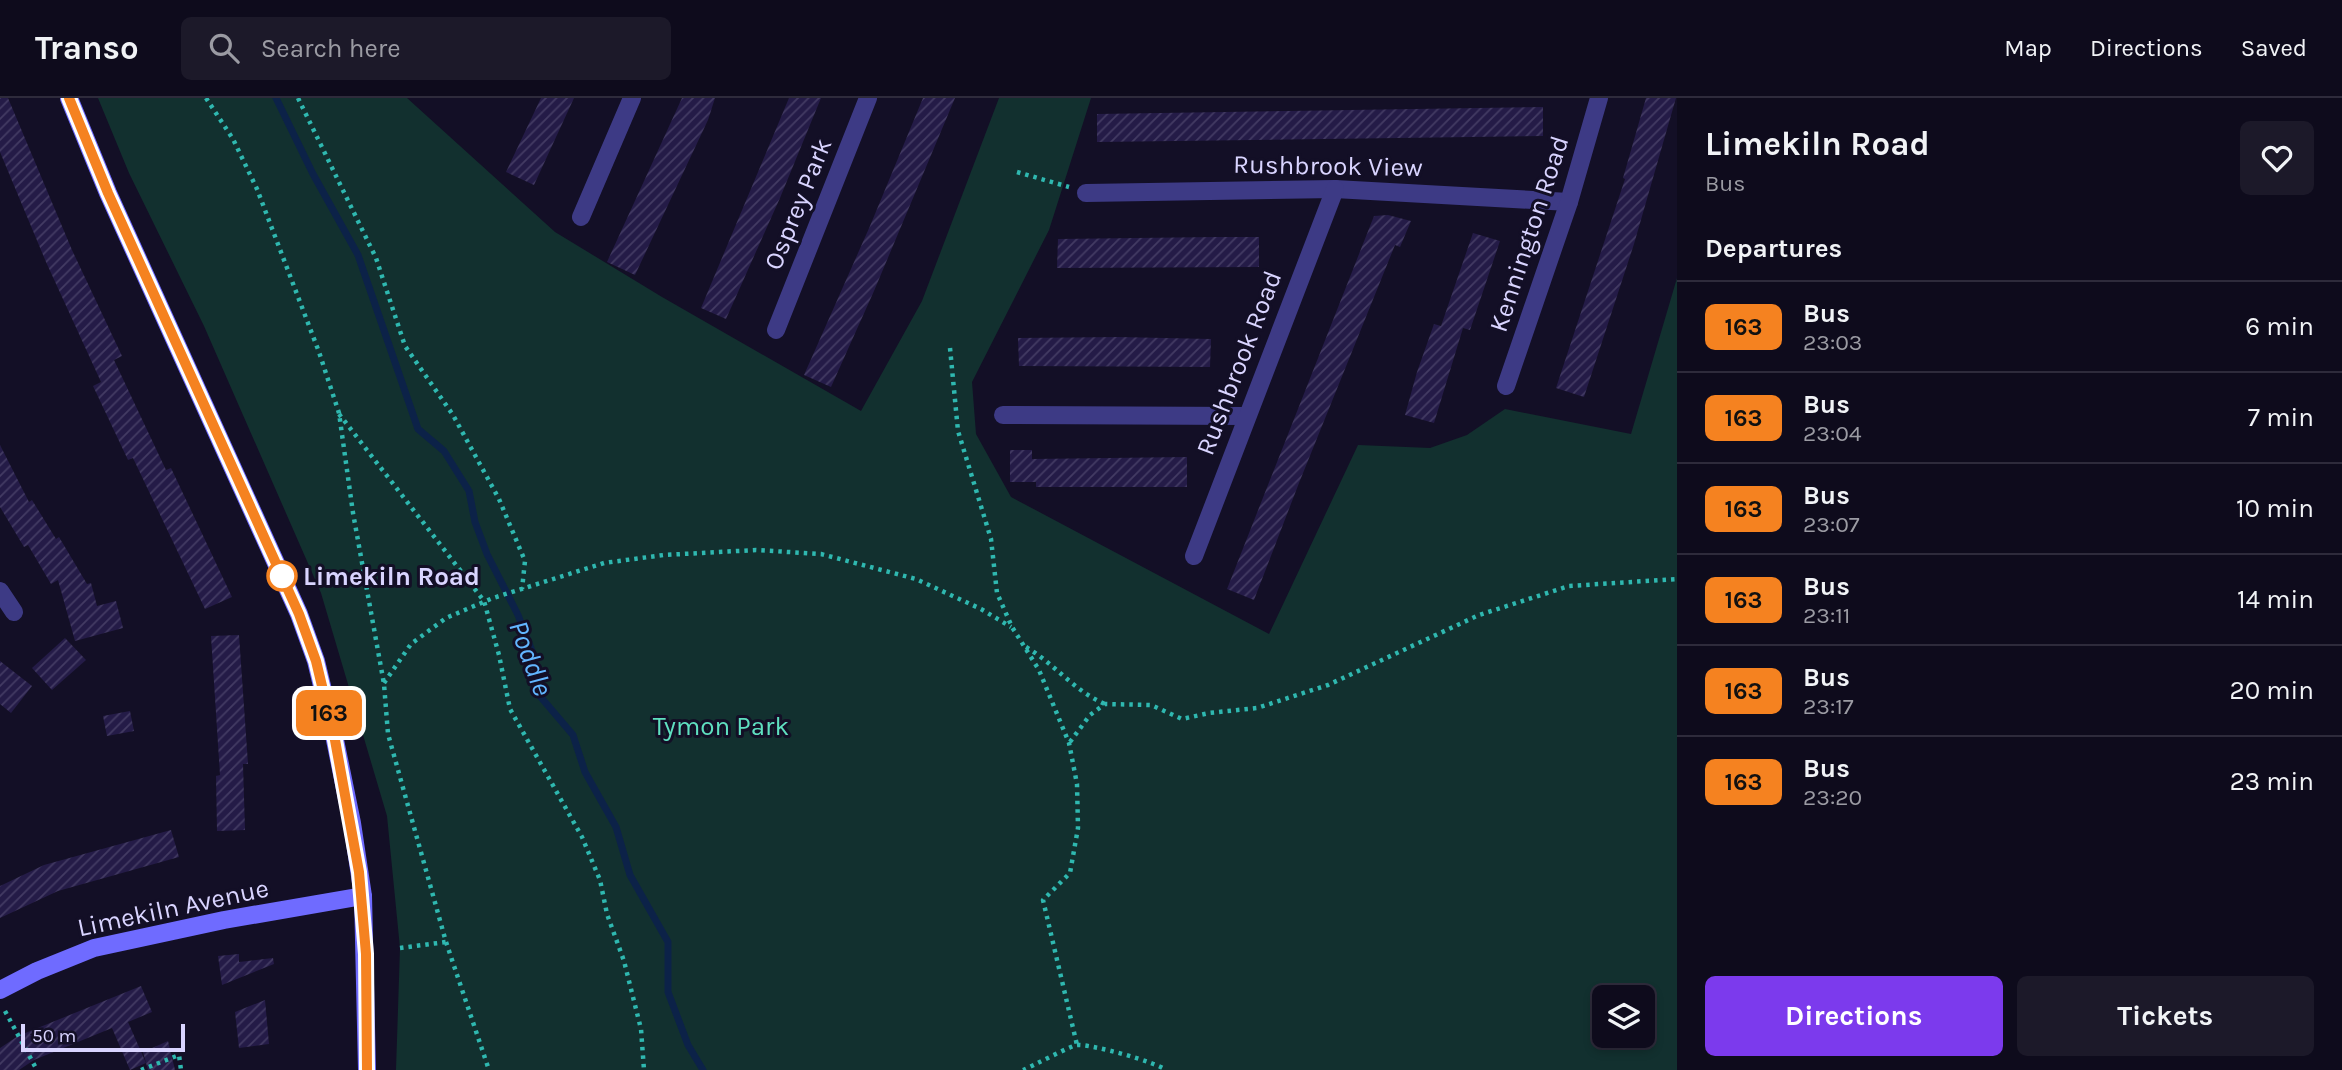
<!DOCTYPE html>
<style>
:root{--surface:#0e0b1c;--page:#1c1929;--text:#f1f3f6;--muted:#9b9ba3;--line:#2e2b3b;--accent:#7c3aed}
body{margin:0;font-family:Karla,sans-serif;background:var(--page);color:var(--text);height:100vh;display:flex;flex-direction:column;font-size:26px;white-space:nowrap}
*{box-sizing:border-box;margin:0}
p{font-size:23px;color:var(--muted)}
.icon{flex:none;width:38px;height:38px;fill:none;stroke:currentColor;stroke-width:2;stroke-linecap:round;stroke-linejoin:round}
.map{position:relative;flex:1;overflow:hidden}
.panel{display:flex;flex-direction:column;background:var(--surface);width:665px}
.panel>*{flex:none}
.badge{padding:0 14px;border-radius:10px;font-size:24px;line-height:46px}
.tools{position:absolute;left:1592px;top:887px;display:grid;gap:14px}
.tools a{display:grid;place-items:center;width:63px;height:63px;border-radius:10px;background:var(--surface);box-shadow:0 4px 10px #0003,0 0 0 2px var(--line);font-size:35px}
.scale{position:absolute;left:21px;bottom:18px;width:164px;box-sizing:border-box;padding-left:7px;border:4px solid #d9d4ff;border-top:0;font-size:19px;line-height:24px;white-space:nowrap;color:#d9d4ff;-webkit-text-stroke:5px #130f26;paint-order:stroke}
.map>.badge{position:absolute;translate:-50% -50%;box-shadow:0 0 0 4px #fff}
h2{padding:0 28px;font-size:26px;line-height:63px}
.round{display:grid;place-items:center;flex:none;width:74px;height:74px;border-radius:10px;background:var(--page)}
.summary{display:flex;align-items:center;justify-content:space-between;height:119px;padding:0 28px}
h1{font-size:33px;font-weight:700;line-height:52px}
.cta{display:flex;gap:14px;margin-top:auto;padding:14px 28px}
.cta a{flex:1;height:80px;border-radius:10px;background:var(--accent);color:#fff;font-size:28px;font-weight:700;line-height:80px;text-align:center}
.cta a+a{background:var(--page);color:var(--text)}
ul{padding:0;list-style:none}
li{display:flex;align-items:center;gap:21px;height:91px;padding:0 28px;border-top:2px solid var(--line)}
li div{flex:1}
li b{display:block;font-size:26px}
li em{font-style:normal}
li .badge{min-width:77px;font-weight:700;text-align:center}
header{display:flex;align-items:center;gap:42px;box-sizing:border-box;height:98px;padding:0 35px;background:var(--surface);border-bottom:2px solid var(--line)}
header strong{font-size:33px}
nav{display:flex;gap:38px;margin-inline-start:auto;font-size:24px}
.search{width:490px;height:63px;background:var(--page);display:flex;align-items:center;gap:18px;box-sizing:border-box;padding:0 24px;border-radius:10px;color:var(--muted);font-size:26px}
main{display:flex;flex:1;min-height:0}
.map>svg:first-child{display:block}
.green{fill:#12302f;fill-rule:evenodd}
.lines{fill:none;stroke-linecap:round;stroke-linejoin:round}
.stream{stroke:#0c2248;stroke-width:7}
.building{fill:url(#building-hatch)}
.path{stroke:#2fb8b0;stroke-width:4.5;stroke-dasharray:3.5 5;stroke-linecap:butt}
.street{stroke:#3d3a85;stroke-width:18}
.secondary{stroke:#6f6bff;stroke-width:18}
.line-casing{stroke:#fff;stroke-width:16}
.line{stroke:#f58220;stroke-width:10}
.stop-dot{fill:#fff;stroke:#f58220;stroke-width:3.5}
.labels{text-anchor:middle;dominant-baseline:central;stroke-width:6;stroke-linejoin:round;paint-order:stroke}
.street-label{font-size:26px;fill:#d9d4ff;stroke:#130f26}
.stop-label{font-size:26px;font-weight:bold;fill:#d9d4ff;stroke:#130f26;text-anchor:start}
.park-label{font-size:26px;fill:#5fe0c0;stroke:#130f26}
.water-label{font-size:28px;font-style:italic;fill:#62b6ff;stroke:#130f26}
</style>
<header>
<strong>Transo</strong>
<div class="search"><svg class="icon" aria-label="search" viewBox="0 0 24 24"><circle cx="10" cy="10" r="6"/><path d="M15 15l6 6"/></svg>Search here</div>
<nav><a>Map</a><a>Directions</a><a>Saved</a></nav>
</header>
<main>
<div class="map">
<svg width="1677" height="972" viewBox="0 0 1677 972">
<defs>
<pattern id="building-hatch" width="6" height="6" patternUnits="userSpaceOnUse" patternTransform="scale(1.75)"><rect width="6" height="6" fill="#241b47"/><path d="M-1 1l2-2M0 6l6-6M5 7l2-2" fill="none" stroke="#433b63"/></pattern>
</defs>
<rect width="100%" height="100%" fill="#130f26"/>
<path class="green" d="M98,0H407L555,134L662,199L861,313L922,203L999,0H1091L1049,132L972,284L976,336L1011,399L1269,536L1358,347L1430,350L1467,337L1505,311L1631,336L1677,180V972H396L400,850L387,718L321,495L204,228L129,75ZM1605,900H1643V938H1605Z"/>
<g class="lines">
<polyline class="stream" points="276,0 313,76 358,157 418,331 444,353 469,393 475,424 487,456 518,517 534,558 539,597 573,637 585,674 616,729 630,777 668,844 668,894 688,947 703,972"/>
</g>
<g class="building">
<polygon points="0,0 8,0 72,152 122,258 114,262 166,372 171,370 232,499 205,511 133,360 128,362 93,288 101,284 46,164 0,54"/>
<polygon points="541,0 574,0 534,87 506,74"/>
<polygon points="682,0 715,0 708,22 635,177 607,164"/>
<polygon points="789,0 821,0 780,100 726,221 701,210"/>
<polygon points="923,0 955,0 874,193 831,289 804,277 870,128"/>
<polygon points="1646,0 1676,0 1634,146 1584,299 1556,290 1625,81 1623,80"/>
<polygon points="1543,9 1543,38 1097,44 1097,16"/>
<polygon points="1388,117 1411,123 1400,149 1395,147 1299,385 1254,502 1227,491 1374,118"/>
<polygon points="1473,135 1500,143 1470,232 1463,230 1434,325 1405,317 1417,274 1434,226 1441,228"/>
<polygon points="1215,139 1259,139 1259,169 1057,170 1058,141"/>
<polygon points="1118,239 1211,241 1210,269 1019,268 1018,240"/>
<polygon points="0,347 29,404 32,402 56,441 59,439 87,486 91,485 97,508 116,503 123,530 75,543 58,482 51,486 28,447 24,449 0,409"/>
<polygon points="1010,352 1032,352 1032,361 1187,359 1187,389 1036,389 1036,384 1010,384"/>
<polygon points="239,537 248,666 243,666 245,732 217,733 216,678 220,677 211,538"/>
<polygon points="65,540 86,562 52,592 32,570"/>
<polygon points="0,563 32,588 11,615 0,606"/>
<polygon points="130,613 134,633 107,638 103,618"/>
<polygon points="171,732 179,759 58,793 0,820 0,788 44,767"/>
<polygon points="239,856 239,864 273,860 274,866 222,887 218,858"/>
<polygon points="141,888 152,914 128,924 146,965 130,972 112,930 34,962 19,972 0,972 0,950 18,938"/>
<polygon points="265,902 269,946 239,950 235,914"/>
<polygon points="168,943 175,972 148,972 143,954"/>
</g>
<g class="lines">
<g class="path">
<polyline points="206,0 233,41 257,91 319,254 339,315 353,415 384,586 388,636 446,844 489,972"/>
<polyline points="298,0 376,160 405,248 453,317 499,401 525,463 522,491"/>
<polyline points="1017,74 1069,89"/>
<polyline points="950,250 958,333 991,441 997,495 1012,529 1039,572 1069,645 1077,686 1078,730 1070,775 1043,802 1077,947"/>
<polyline points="339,316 484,503 499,557 510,611 582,739 600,782 607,816 624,863 641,931 644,972"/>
<path d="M1026,549C1055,566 1074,593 1105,606"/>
<polyline points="384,585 411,546 446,520 493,500 604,465 664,457 756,452 821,456 916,481 981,511 1011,529"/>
<polyline points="1070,644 1090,617 1105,606 1151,607 1182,621 1209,615 1257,610 1328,587 1479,517 1569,488 1677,481"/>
<polyline points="400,850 446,844"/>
<polyline points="5,913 37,972"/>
<polyline points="141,972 179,957 181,972"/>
<path d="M1023,972C1033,968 1070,948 1077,947C1091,946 1156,964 1166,972"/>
</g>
<g class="street">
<polyline points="1086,95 1335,91 1569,104"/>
<polyline points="581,119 632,0"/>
<polyline points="776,232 868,0"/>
<polyline points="1506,288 1569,104 1599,0"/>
<polyline points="1003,317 1246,318"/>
<polyline points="1194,458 1335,91"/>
<polyline points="0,493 14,514"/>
</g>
<g class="secondary">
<polyline points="69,0 108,95 299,516 316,563 335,642 352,725 363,798 367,972"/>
<polyline points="0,892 37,873 94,850 224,822 363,798"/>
</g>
</g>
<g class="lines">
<g class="line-casing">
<polyline id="line" points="69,0 108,95 299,516 316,563 335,642 359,774 366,856 367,972"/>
</g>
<use href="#line" class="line"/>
</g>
<circle class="stop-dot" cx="282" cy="478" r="14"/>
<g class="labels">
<g class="street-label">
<text transform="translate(1328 68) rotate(1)">Rushbrook View</text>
<text transform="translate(798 106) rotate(-68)">Osprey Park</text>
<text transform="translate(1529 136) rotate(-72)">Kennington Road</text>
<text transform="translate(1239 265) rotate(-69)">Rushbrook Road</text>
<text transform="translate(173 810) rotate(-12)">Limekiln Avenue</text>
</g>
<g class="stop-label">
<text x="303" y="478">Limekiln Road</text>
</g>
<g class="park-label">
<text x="721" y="628">Tymon Park</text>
</g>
<g class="water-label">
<text transform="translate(531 560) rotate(70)">Poddle</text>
</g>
</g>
</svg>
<div class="tools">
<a><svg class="icon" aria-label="layers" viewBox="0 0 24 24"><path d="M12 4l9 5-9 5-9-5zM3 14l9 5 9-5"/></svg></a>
</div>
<div class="scale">50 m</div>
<b class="badge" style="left:329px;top:615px;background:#f58220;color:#111">163</b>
</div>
<section class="panel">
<div class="summary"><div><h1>Limekiln Road</h1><p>Bus</p></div><a class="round"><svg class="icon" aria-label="heart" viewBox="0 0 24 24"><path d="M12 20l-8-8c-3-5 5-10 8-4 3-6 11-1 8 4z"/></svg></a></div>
<h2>Departures</h2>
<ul>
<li><span class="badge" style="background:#f58220;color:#111">163</span><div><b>Bus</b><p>23:03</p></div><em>6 min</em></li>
<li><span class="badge" style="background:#f58220;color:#111">163</span><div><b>Bus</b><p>23:04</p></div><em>7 min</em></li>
<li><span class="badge" style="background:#f58220;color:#111">163</span><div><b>Bus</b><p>23:07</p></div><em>10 min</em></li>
<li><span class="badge" style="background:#f58220;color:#111">163</span><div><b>Bus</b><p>23:11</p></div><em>14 min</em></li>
<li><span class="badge" style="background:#f58220;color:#111">163</span><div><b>Bus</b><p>23:17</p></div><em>20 min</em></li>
<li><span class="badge" style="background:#f58220;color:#111">163</span><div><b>Bus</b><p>23:20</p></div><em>23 min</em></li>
</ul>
<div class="cta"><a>Directions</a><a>Tickets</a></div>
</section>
</main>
